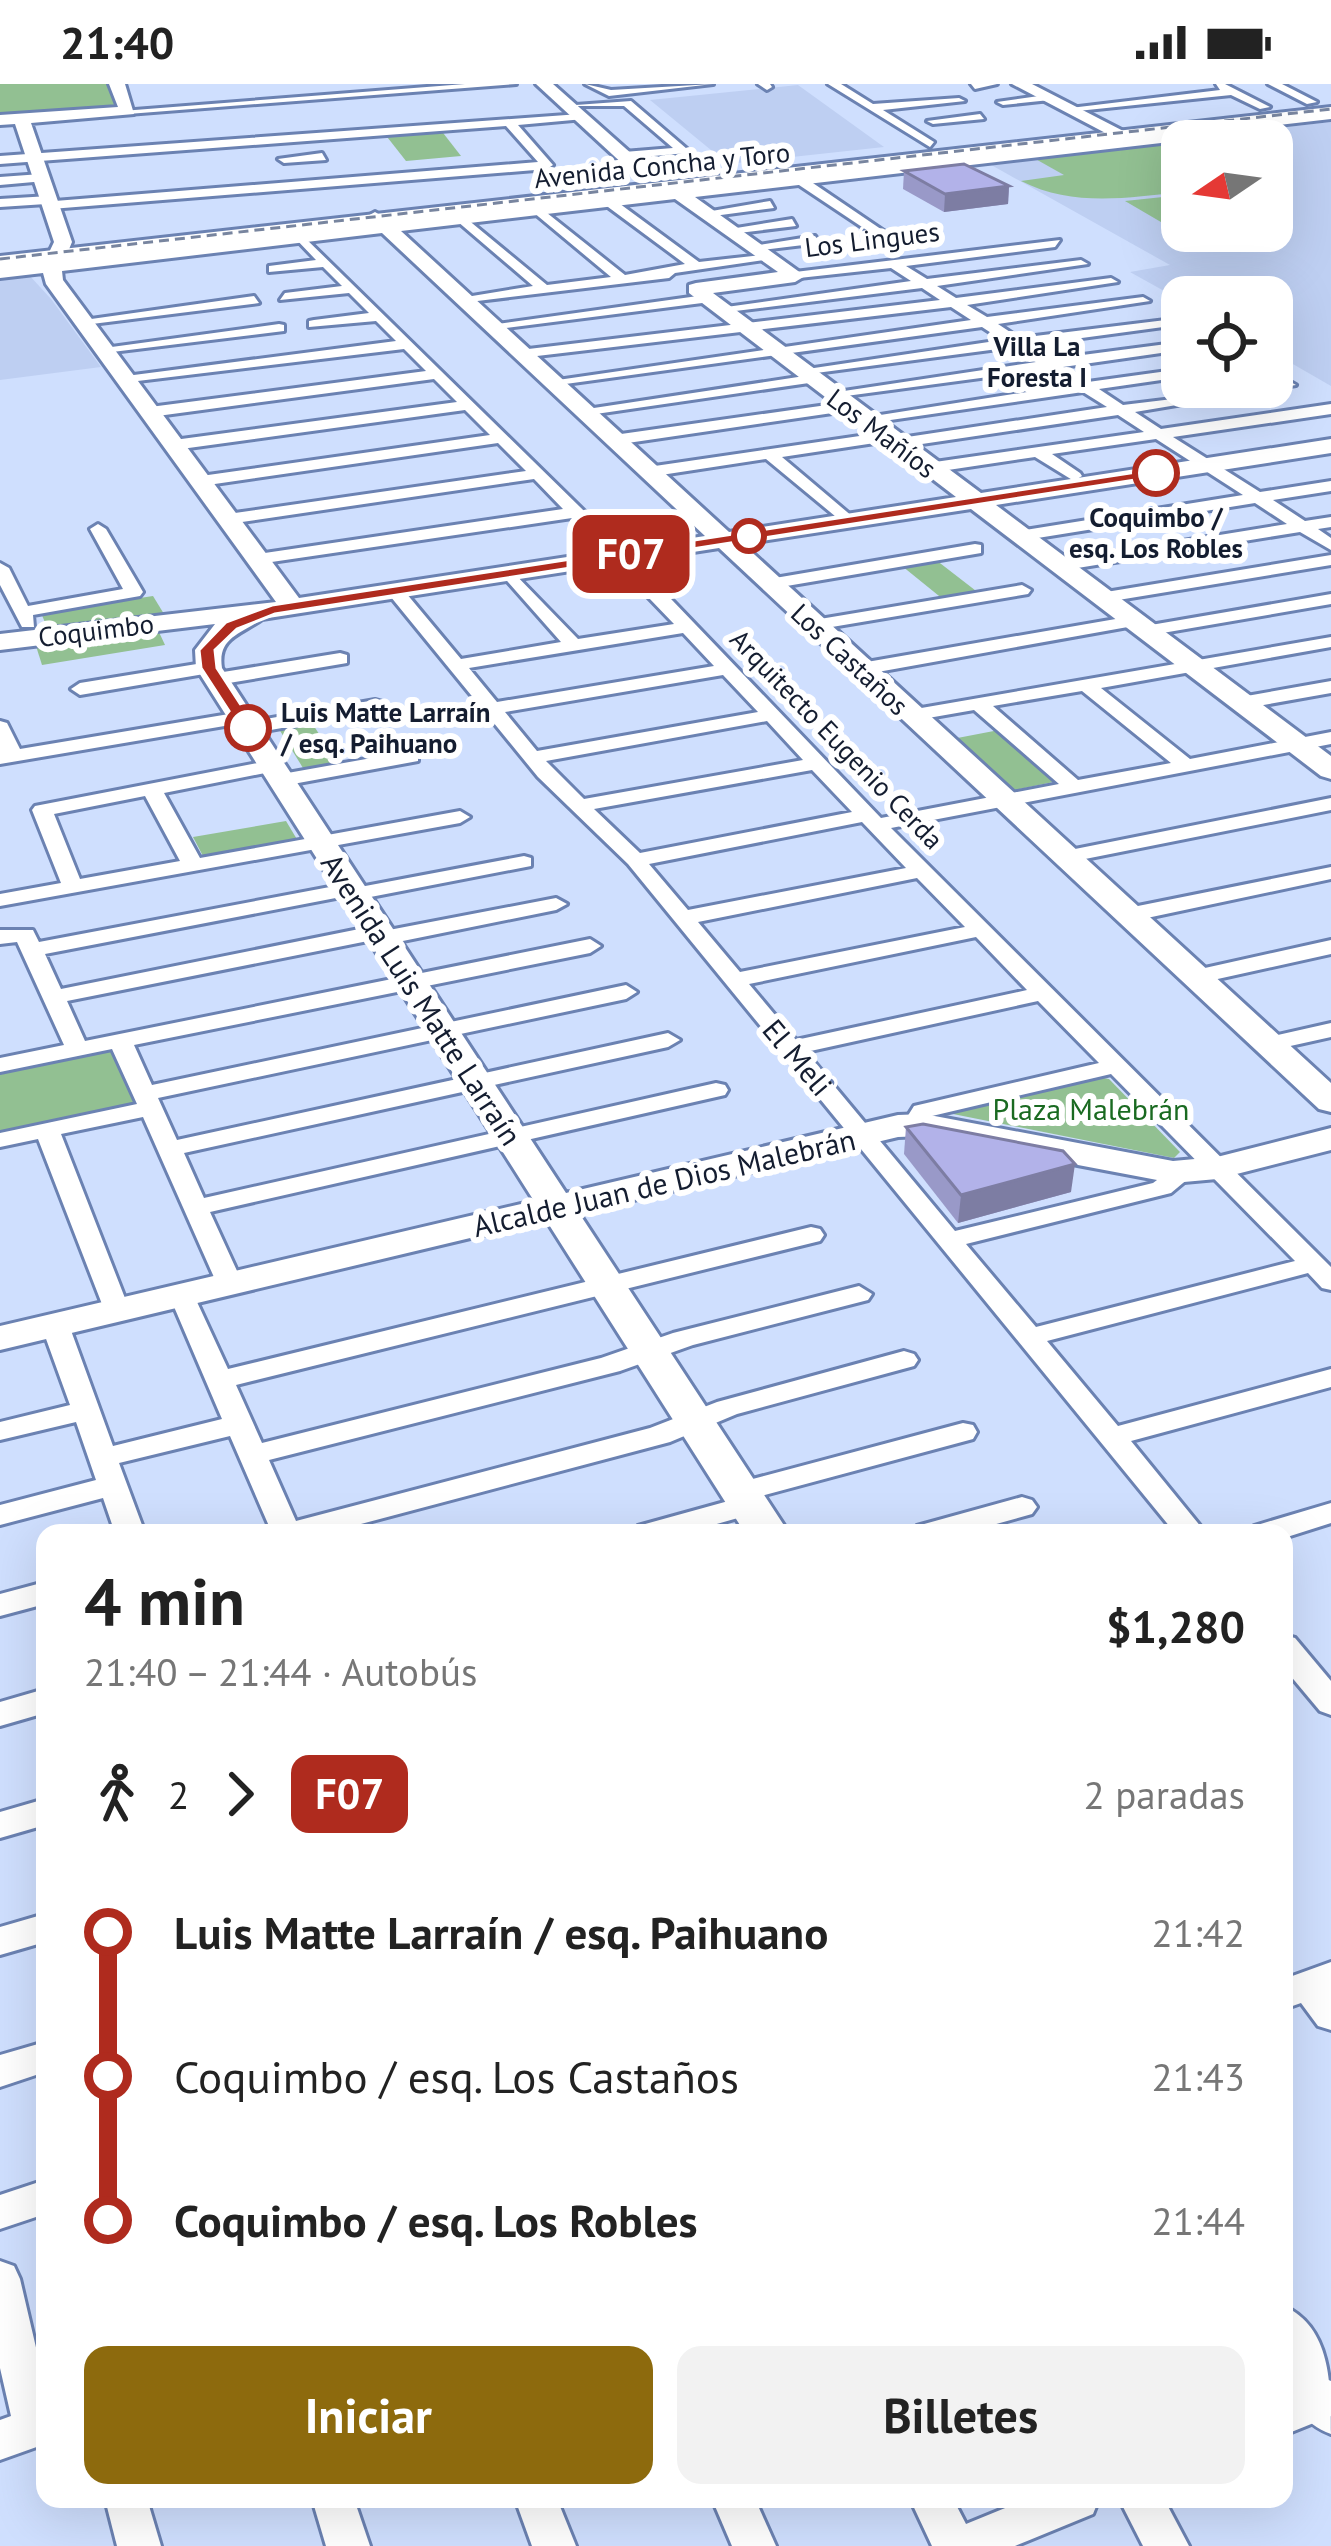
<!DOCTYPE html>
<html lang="es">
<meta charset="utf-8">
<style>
:root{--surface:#fff;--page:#f2f2f2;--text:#222;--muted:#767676;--accent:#8d6a0d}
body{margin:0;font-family:"PT Sans",sans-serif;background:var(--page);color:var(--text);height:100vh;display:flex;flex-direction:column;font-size:45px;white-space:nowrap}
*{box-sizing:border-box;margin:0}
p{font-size:39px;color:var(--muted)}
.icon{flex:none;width:66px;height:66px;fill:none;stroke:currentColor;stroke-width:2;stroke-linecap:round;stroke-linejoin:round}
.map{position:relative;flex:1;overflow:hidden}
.drawer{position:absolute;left:36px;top:1440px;width:1257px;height:984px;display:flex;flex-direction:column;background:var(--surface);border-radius:24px;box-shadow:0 12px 48px #0002}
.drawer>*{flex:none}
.badge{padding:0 24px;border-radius:18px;font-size:42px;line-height:78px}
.needle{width:78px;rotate:257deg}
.controls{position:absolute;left:1161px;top:36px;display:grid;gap:24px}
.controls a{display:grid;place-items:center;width:132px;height:132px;border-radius:24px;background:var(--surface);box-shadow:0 12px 48px #0002;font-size:60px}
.map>.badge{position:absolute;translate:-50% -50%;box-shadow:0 0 0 6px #fff}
.legs{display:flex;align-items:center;gap:18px;height:132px;padding:0 48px;font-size:39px}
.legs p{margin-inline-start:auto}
.overview{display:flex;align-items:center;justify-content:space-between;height:204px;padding:0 48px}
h1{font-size:66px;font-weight:700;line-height:90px}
.primary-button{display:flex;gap:24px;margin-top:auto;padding:24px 48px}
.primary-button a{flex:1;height:138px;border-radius:24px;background:var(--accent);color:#fff;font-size:48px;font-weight:700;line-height:138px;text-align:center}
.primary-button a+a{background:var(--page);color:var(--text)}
ul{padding:0 48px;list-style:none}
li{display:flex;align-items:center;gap:42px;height:144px;font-size:45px}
li i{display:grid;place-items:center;width:18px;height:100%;margin:0 15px;background:currentColor}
li i::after{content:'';width:30px;height:30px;margin:-15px;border:9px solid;border-radius:50%;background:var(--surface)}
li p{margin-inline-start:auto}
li:first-child i{background:linear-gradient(#0000 50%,currentColor 0)}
li:last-child i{background:linear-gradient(currentColor 50%,#0000 0)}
.status{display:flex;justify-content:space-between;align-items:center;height:84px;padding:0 60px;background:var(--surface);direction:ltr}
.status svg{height:33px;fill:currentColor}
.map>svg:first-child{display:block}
.built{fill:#becff2;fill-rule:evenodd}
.green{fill:#92c092}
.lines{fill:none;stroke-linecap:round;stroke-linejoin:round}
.street-casing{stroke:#6b82b2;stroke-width:6}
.secondary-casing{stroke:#6b82b2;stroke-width:6}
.primary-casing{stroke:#6b82b2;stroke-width:6}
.street{fill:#fff;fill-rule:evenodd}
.secondary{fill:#fff;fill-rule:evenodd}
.primary{fill:#fff;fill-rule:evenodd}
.rail{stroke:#78859f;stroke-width:3;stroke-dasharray:10 6;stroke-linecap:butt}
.wall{fill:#9999c8}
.shaded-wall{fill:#7d7da3}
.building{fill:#b2b2e9;stroke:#7d7da3;stroke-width:3}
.line-1{fill:#af2b1e;stroke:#fff;stroke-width:3}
.stop-1-dot{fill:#fff;stroke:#af2b1e;stroke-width:6}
.labels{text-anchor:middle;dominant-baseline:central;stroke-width:12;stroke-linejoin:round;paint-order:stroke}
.far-street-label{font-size:27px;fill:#141d30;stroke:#fff}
.far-neighbourhood-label{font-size:27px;font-weight:bold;fill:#141d30;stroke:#fff}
.far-stop-label{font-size:27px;font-weight:bold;fill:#141d30;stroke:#fff}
.street-label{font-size:30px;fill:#141d30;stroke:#fff}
.park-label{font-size:30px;fill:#1a6a21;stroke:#fff}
</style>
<div class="status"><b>21:40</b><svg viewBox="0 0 49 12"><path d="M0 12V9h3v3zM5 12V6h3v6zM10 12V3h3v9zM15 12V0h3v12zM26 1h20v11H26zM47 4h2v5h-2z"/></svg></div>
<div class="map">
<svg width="1331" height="2462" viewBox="0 0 1331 2462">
<rect width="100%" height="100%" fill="#cfdffe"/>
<g class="built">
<polygon points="798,1 884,63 728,80 650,16"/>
<path d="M1331,38V302L1272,268V213H1182V217L1130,188L1170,181L986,78ZM1182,57H1272V147H1182Z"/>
<polygon points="29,191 51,215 101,283 0,296 0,194"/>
</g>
<g class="green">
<polygon points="0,0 111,0 122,23 0,35"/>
<polygon points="440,45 461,72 406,77 384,49"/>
<path d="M1246,48L1266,57H1182V108C1126,114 1072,123 1021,97L1064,91L1032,73Z"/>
<polygon points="1182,111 1182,121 1171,123 1182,128 1182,147 1270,147 1190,155 1125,117"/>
<polygon points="936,476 980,510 944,516 902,482"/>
<polygon points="153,512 164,530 47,543 41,529"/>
<polygon points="158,546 165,561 42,581 36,562"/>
<polygon points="312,639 337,678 303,684 279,645"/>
<polygon points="999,646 1058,697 1005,708 947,656"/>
<polygon points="286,737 298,757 204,774 193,753"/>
<polygon points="116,964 141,1022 0,1051 0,987"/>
<polygon points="1094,992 1109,995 1180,1068 1174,1074 948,1029 949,1025"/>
</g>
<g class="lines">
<g class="street-casing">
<g id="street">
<polygon points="465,0 516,0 128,30 122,27"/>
<polygon points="585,0 611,6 713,0 609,12"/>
<polygon points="758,0 770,0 772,3 767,6"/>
<polygon points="828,0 841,0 873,20 959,14 965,17 883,26 934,58 930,63"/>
<polygon points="971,0 997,0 975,5"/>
<polygon points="1216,0 1225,0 1270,23 1260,25 1231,11 1068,28 1062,25 1220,6"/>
<polygon points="1268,0 1282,0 1317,18 1307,20"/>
<polygon points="1046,11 1050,16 1003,21 997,18"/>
<polygon points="631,17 687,65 687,69 620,75 624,68 673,64 624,22 562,22"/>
<polygon points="580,30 584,35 518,41 553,81 547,85 51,125 46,120 0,123 0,115 49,112 55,117 538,78 506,42 0,80 0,72"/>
<polygon points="980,30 984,35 933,40 927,37"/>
<polygon points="322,69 326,76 284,79 278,75"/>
<polygon points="41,90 45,97 0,101 0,93"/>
<polygon points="796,93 804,93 897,156 886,159 796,99"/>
<polygon points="604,114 612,114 699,178 770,170 777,174 675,189 669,194 461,219 454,215 533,202 457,137 461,130 547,201 611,193 533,128 537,121 625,191 685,180 604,120"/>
<polygon points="770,117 774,124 706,133 700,129"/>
<polygon points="792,135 796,142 730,150 724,146"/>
<path d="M300,149L626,468L881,734L1059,700L974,626L911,637L904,635V627L1331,553V563L1101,604L1190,675L1331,648V660L891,744L1331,1183V1206L1322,1204L1308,1189L1047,1257L1118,1342L1331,1285V1303L1131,1357L1206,1449H1175L628,780L538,693L386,507L401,503L461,575L561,558L500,489L509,484L578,555L674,540L572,434L258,480L249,475L258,470L563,425L534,395L228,440L220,435L228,430L526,387L498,359L201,402L193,397L201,392L490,351L465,326L174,366L166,361L174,356L457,318L434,295L150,333L142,328L150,323L426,287L404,265L121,299L119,296L126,292L396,257L376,237L309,243V237L314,236L369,229L349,209L280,216L285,209L342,202L323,183L269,188V182L316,176L294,153ZM683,549L714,582L497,618L469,584ZM723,591L758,628L537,667L505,628ZM1082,607L1171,679L1078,696L993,622ZM767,637L803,676L584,715L546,677ZM812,686L852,728L640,769L594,725ZM862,738L906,784L688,826L649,780ZM917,794L965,843L740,888L698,838ZM976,853L1027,906L796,956L749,900ZM1038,917L1099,979L914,1022L902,1041L905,1046H923L932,1032L1111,990L1295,1177L1036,1243L966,1160L1171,1109L1195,1089L1191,1084H1173L1153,1099L955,1147L806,968Z"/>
<polygon points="815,152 820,159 754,167 747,163"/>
<polygon points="1060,156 1055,163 906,182 927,195 1081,176 1088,180 937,202 956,214 1111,194 1118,198 967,221 987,233 1143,213 1150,217 998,240 1019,254 1182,234 1178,241 1030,261 1052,275 1182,258 1182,266 1063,283 1088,298 1182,285 1182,293 1099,305 1123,321 1272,303 1272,299 1289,297 1296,301 1135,328 1161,345 1331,320 1331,330 1173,353 1260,408 1331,397 1331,407 1273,416 1305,437 1331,433 1331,443 1318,445 1331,454 1331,466 1300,448 1059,487 1050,482 1059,477 1287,440 1255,419 1019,457 1011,452 1019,447 1243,411 1156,355 1052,370 1080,389 1082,392 1074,397 1035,373 928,389 920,384 928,379 1144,348 1118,331 895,364 888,357 782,373 853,433 855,437 847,442 766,375 648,393 640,388 648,383 887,348 894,355 1107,323 1083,308 863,340 855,335 1071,301 1047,285 831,314 824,310 1036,278 1013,263 801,291 794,287 1002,256 982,243 551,302 544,298 971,236 951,223 520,274 513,270 520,266 940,216 922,204 719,229 712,225 911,197 891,184 790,195 795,188"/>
<polygon points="705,211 710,218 490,246 483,242"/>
<polygon points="254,212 259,219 84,241 77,237"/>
<polygon points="279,240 284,241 284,247 104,269 97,265"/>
<polygon points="811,291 818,295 816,298 582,332 574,327"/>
<polygon points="848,318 853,320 853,326 614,361 606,356 614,351"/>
<polygon points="98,440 106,445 143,508 140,512 33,531 34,543 22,543 0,501 0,479 9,484 28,522 123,505 90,445"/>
<polygon points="975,460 981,461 981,469 769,505 760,500 769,495"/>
<polygon points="1331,471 1331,481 1100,519 1091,514 1100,509"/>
<polygon points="1022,501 1031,506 1028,510 814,546 805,541 814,536"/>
<polygon points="1331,510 1331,520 1145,552 1136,547 1145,542"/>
<polygon points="1133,532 1139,533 1139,541 861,591 852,585 861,579"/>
<polygon points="340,569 347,571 347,579 217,601 208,595 217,589"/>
<polygon points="209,578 218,584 216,588 80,611 71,605 80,599"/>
<polygon points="1331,597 1331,609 1241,625 1232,619 1241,613"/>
<polygon points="375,616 382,618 382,626 248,650 238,644 248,638"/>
<polygon points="241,628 248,630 248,638 0,680 0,637 7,639 20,665"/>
<polygon points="411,667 418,669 418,677 282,702 272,696 282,690"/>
<path d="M273,676L283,682L280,686L164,709L200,774L460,727L470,733L460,739L0,822V810L61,799L32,726L35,722ZM145,712L180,777L80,795L54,730Z"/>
<polygon points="1331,714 1331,726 1065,779 1055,773 1065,767"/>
<polygon points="524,772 531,774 531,782 355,816 346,812 45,870 61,905 379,841 389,846 556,814 567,820 556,826 383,861 373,856 67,917 85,957 590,855 601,862 590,869 134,961 152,1001 626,901 637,908 626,915 158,1014 177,1056 668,949 680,956 668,963 184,1069 204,1114 716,999 725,1001 728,1006 725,1011 210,1128 243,1200 230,1208 217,1200 143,1033 61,1050 130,1227 117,1235 107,1233 38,1055 0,1063 0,1049 137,1020 112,965 0,988 0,974 64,961 17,858 0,860 0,846 33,846 39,858 351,799 360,803"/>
<polygon points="1331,783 1331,795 1128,838 1117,831 1128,824"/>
<polygon points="1331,856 1331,870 1195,900 1184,893 1187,888"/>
<polygon points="1331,939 1331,953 1268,967 1256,960 1260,955"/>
<polygon points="811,1143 820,1145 824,1151 820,1157 236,1301 262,1359 601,1274 673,1249 859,1202 872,1210 868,1216 693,1261 620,1287 269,1376 296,1437 650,1344 717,1318 904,1267 914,1270 918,1276 914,1282 737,1330 670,1358 327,1449 272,1449 230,1352 119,1379 145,1449 115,1449 103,1414 0,1441 0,1421 96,1396 76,1338 0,1356 0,1338 70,1321 41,1241 45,1235 65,1235 69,1241 113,1362 222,1335 169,1211 173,1205 191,1205 228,1285"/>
<polygon points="963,1339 973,1341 977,1348 973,1355 757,1413 764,1421 759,1428 685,1449 634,1449 638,1442 732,1416 725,1408 730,1401"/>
<polygon points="1022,1413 1032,1416 1037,1423 1032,1430 964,1449 913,1449 917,1442"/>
<polygon points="1331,1419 1331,1439 1284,1454 1284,1449 1250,1449 1254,1442"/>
<polygon points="45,1498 45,1520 0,1532 0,1510"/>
<polygon points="1284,1551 1295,1554 1331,1597 1331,1631 1320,1627 1284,1584"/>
<polygon points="45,1605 45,1629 0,1642 0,1618"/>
<polygon points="45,1715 45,1741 0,1754 0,1728"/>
<polygon points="45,1830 45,1858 0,1871 0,1843"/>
<polygon points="1331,1878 1331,1946 1318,1942 1301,1919 1284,1925 1284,1895"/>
<polygon points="45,1958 45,1988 0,2003 0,1971"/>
<polygon points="45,2096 45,2130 0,2145 0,2111"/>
<polygon points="0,2177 14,2182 20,2195 45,2302 45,2360 0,2376 0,2336 11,2332 0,2284"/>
<polygon points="1326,2295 1331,2297 1331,2332 1284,2351 1284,2311"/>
<polygon points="105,2415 147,2415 161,2462 117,2462"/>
<polygon points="312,2415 354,2415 370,2462 326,2462"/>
<polygon points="515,2415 557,2415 576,2462 532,2462"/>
<polygon points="712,2415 755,2415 776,2462 732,2462"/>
<polygon points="910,2415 953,2415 966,2440 1027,2415 1099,2415 1093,2430 1015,2462 932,2462"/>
<polygon points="1119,2415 1164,2415 1189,2462 1143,2462"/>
</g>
</g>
<g class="secondary-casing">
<g id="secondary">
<path d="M109,0H125L134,30L31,39L72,158L65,175L371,140L366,133L375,128L390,137L1115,54L1012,0H1032L1133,52L1193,47L1195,51L1187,56L695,113L805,192L795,198L713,209L981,409L1331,355V369L996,421L1331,672V695L1321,692L971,425L743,460L1331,999V1028L1319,1025L719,464L262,535C242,550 217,553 222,584L566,1109L898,1031L924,1030L1173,1077L1217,1073L1331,1044V1066L1217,1095L1173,1099L924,1052L898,1053L579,1129L789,1449H745L546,1136L0,1266V1242L534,1117L196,584L195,566L215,540L0,566V550L276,518L46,200L43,189L0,194V182L45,177L54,158L15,40L0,41V31L118,23ZM675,115L778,188L696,199L689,201V209L956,413L729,448L401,147ZM382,149L705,452L299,514L63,196L62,187Z"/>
<polygon points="536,0 553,0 651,87 651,95 639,95"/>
<path d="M1284,2222C1331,2244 1331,2299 1331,2350C1276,2329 1284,2272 1284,2222Z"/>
</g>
</g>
<g class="primary-casing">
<polygon id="primary" points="1331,23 1331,35 0,186 0,172"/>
</g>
<use href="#street" class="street"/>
<use href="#secondary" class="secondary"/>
<use href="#primary" class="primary"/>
<polyline class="rail" points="0,175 1331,25"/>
</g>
<g class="wall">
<polygon points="904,87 1009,102 1008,120 944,128 903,105"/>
<polygon points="906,1043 1071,1108 958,1139 904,1070"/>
</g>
<g class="shaded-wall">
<polygon points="1009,102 1008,120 944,128 945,110"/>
<polygon points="1075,1080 1071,1108 958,1139 961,1111"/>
</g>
<g class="building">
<polygon points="964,80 1009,102 945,110 904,87"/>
<polygon points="923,1040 1063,1067 1075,1080 961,1111 906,1043"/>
</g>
<polygon class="line-1" points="1156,385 1161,392 275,530 237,545 215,566 217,584 256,644 248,649 242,647 201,584 199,566 226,538 272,521"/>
<g class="stop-1-dot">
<circle cx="1156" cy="389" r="21"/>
<circle cx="749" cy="452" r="15"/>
<circle cx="248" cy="644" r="21"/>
</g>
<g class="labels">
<g class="far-street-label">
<text transform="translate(662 81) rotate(-6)">Avenida Concha y Toro</text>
<text transform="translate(872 155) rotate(-7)">Los Lingues</text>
<text transform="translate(882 349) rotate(37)">Los Mañíos</text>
<text transform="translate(96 546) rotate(-7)">Coquimbo</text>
<text transform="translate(850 575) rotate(43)">Los Castaños</text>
<text transform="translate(837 655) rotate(46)">Arquitecto Eugenio Cerda</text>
</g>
<g class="far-neighbourhood-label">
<text x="1037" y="262">Villa La<tspan x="1037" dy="31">Foresta I</tspan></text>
</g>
<g class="far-stop-label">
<text x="1156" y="433">Coquimbo /<tspan x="1156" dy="31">esq. Los Robles</tspan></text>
<text x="281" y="628" text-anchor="start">Luis Matte Larraín<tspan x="281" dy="31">/ esq. Paihuano</tspan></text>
</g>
<g class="street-label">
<text transform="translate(422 915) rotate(57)">Avenida Luis Matte Larraín</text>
<text transform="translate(798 973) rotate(50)">El Meli</text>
<text transform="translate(664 1098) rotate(-13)">Alcalde Juan de Dios Malebrán</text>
</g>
<g class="park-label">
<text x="1091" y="1024">Plaza Malebrán</text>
</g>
</g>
</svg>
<div class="controls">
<a><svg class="needle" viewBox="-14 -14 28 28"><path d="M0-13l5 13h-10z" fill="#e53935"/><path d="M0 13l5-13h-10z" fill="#767676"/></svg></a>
<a><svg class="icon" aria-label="locate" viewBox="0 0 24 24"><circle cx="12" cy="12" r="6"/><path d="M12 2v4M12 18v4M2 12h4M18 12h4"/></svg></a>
</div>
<b class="badge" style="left:631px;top:470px;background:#af2b1e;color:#fff">F07</b>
<section class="drawer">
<div class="overview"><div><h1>4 min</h1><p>21:40 – 21:44 · Autobús</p></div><b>$1,280</b></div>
<div class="legs"><svg class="icon" aria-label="walk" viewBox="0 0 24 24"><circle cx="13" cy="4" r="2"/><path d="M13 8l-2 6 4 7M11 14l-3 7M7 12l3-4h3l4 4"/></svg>2<svg class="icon" aria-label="forward" viewBox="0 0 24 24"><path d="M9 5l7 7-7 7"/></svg><b class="badge" style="background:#af2b1e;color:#fff">F07</b><p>2 paradas</p></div>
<ul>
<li><i style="color:#af2b1e"></i><b>Luis Matte Larraín / esq. Paihuano</b><p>21:42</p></li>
<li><i style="color:#af2b1e"></i><span>Coquimbo / esq. Los Castaños</span><p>21:43</p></li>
<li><i style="color:#af2b1e"></i><b>Coquimbo / esq. Los Robles</b><p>21:44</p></li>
</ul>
<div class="primary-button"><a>Iniciar</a><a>Billetes</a></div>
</section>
</div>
